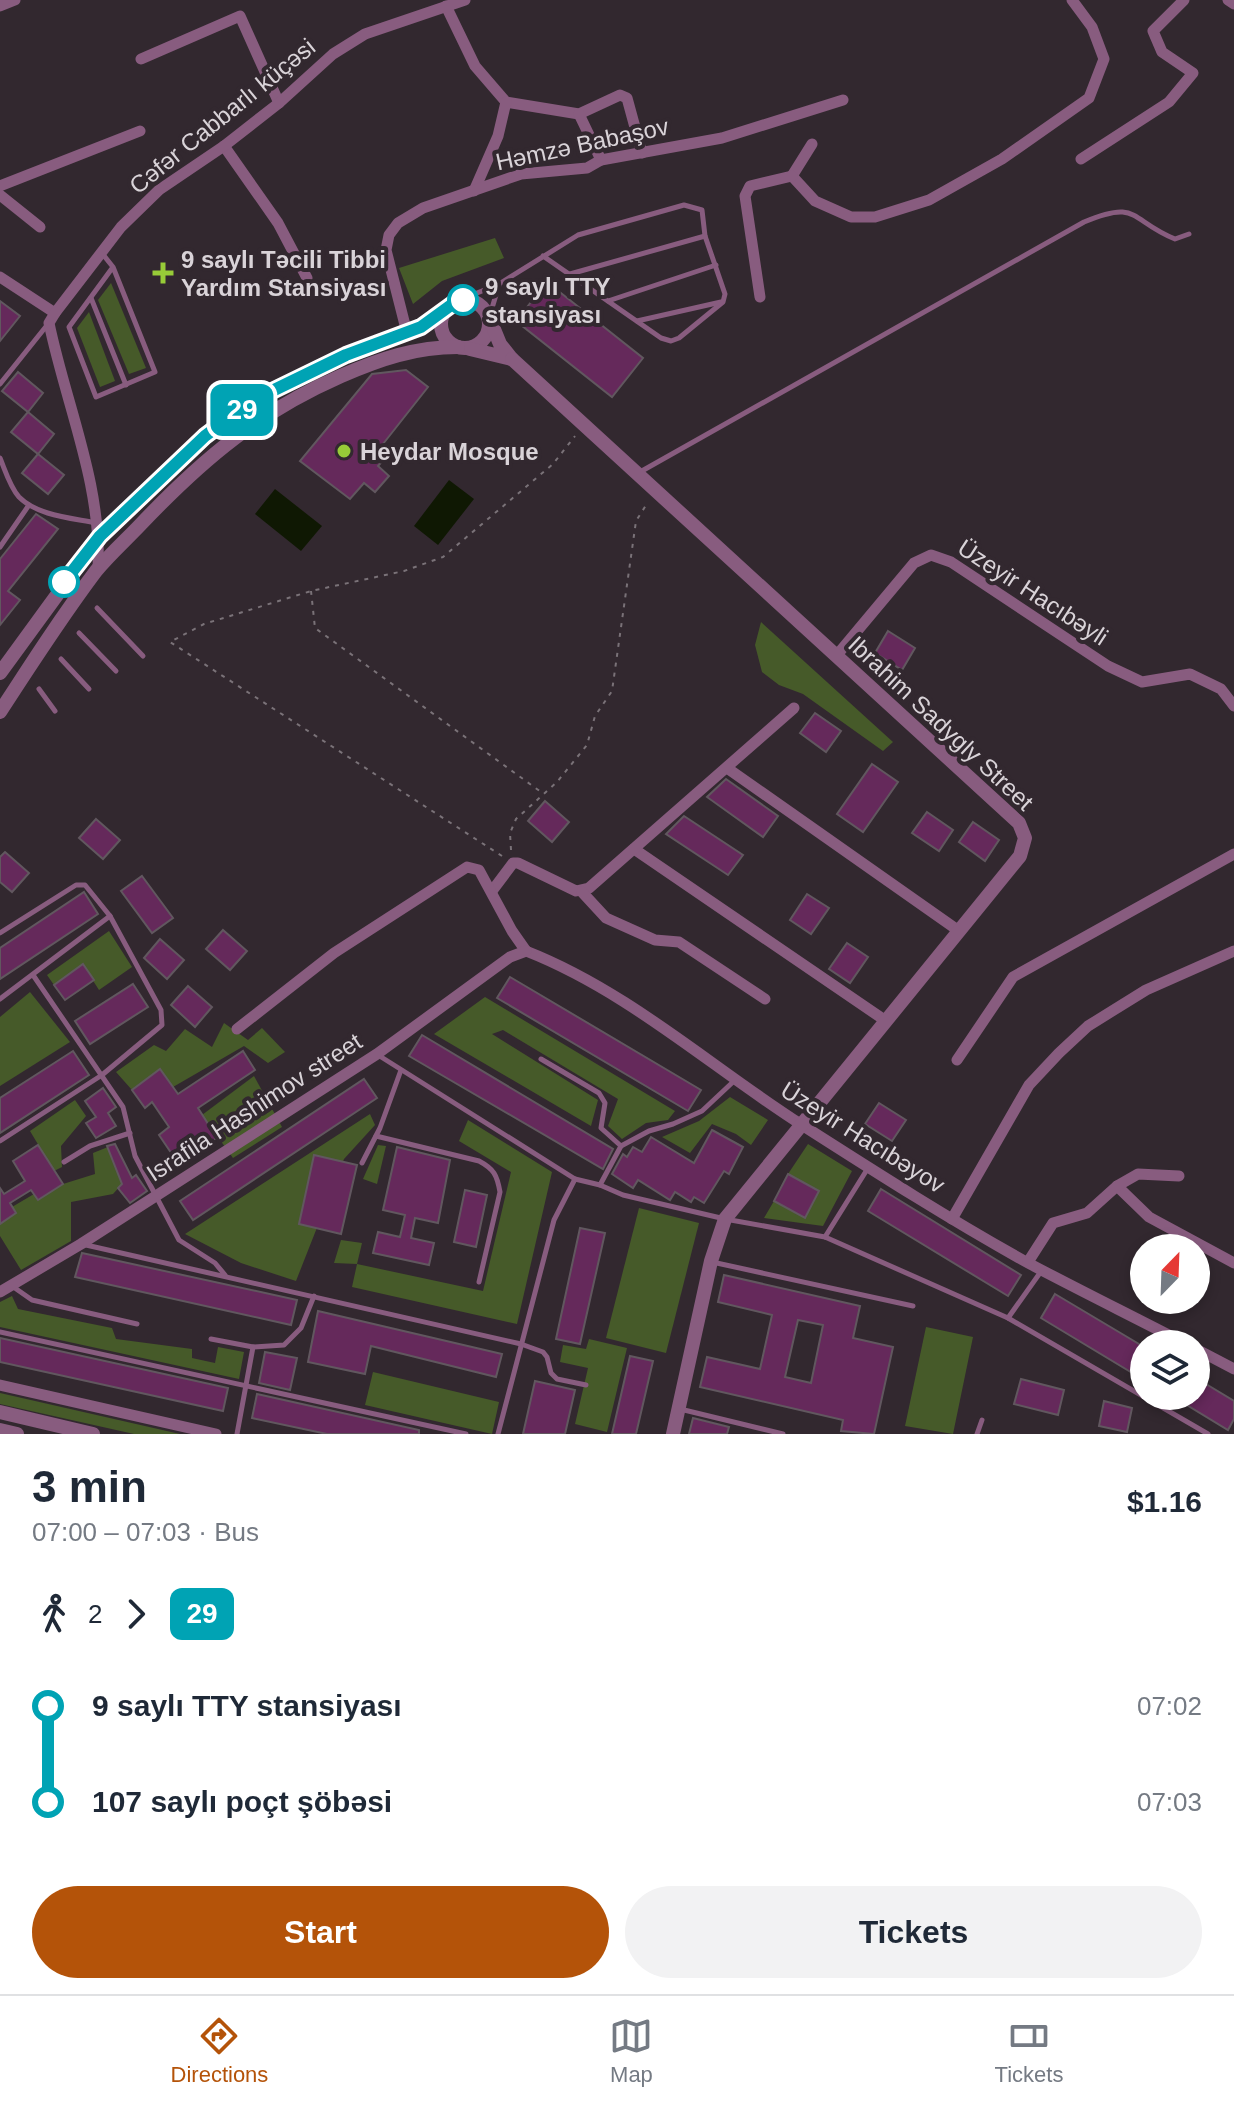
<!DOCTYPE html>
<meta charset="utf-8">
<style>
:root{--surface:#fff;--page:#f2f2f3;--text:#1f2937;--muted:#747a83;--line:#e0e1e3;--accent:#b45309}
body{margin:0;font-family:Arial,sans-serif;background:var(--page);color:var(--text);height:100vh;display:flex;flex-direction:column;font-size:30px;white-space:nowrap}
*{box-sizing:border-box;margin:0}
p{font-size:26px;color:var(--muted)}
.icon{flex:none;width:44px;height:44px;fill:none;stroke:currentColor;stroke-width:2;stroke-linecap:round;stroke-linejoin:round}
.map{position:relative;height:1434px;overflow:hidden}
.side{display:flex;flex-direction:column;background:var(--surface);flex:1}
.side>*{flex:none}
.badge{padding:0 16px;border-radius:12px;font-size:28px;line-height:52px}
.needle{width:52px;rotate:23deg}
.fabs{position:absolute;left:1130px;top:1234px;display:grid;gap:16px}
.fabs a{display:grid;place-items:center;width:80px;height:80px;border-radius:50%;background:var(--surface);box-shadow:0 4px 12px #0003;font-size:40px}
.map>.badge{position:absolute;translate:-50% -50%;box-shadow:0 0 0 4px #fff}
.legs{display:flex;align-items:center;gap:12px;height:88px;padding:0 32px;font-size:26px}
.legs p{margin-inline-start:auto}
.head{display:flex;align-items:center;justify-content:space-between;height:136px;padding:0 32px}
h1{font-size:44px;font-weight:800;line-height:60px}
.primary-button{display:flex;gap:16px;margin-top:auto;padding:16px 32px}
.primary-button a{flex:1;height:92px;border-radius:48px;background:var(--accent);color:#fff;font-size:32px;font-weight:800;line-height:92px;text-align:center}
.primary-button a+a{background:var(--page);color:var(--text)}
ul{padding:0 32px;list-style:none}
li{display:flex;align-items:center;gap:28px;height:96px;font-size:30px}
li i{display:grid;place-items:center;width:12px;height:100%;margin:0 10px;background:currentColor}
li i::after{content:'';width:20px;height:20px;margin:-10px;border:6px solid;border-radius:50%;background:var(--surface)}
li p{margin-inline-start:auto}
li:first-child i{background:linear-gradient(#0000 50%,currentColor 0)}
li:last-child i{background:linear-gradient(currentColor 50%,#0000 0)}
.dock{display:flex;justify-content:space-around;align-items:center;height:112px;border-top:2px solid var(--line);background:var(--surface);font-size:22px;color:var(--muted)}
.dock a{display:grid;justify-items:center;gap:4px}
.dock .current{color:var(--accent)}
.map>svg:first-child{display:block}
.green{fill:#465a29}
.water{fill:#0f1803}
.building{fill:#65295b;stroke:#61575f;stroke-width:2;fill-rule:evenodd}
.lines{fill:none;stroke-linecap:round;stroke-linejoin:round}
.path{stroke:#7a7278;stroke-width:2;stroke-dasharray:4 6;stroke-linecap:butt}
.service{stroke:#885c7f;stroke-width:5}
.minor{stroke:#885c7f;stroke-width:11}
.tertiary{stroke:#885c7f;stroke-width:14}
.line-1-casing{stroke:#fff;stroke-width:18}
.line-1{stroke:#00a3b4;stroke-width:12}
.poi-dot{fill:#97cb38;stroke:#32282f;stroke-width:3}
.stop-1-dot{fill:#fff;stroke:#00a3b4;stroke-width:4}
.labels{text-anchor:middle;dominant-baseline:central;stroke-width:8;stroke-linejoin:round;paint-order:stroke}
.street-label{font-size:24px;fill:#d9d3d8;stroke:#32282f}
.poi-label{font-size:24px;font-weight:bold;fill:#d9d3d8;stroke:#32282f;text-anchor:start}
.stop-label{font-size:24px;font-weight:bold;fill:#d9d3d8;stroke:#32282f;text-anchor:start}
</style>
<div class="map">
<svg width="1234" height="1434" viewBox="0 0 1234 1434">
<rect width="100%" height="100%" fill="#32282f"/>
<g class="green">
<polygon points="495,238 504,258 442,281 413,304 399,268"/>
<polygon points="111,283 146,368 129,374 98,300"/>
<polygon points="89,312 115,381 100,387 77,328"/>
<polygon points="761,622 893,742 883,751 803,694 779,685 762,672 755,645"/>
<polygon points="109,931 132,967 99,990 83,965 54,985 47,975"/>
<polygon points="30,992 70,1042 0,1086 0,1017"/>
<polygon points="485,997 675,1111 668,1120 646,1123 622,1139 608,1126 618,1099 503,1030 492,1034 598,1100 591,1126 434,1034"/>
<polygon points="224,1023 248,1040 262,1028 285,1052 268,1063 244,1046 173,1087 160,1069 132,1090 116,1072 154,1045 166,1051 185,1029 212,1047"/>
<polygon points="254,1076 282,1127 233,1158 202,1115"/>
<polygon points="730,1097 768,1120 751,1145 736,1134 712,1124 690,1153 662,1137 699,1121"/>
<polygon points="75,1100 86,1116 61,1146 62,1167 54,1171 30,1131"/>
<polygon points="370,1114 375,1125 344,1159 296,1281 241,1263 185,1234"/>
<polygon points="468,1120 552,1172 517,1324 352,1287 357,1264 334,1263 341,1240 362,1243 357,1264 483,1291 511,1172 459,1141"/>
<polygon points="808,1144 852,1171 823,1226 764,1218 774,1201 805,1217 819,1191 788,1174"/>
<polygon points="378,1145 386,1146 377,1184 363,1179"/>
<polygon points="108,1147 122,1184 113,1194 71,1202 71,1241 21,1270 0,1236 0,1224 16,1213 12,1207 34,1194 38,1200 63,1184 95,1174 93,1153"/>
<polygon points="639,1208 699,1223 666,1353 606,1338"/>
<polygon points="12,1296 18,1309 112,1328 116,1339 192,1349 192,1358 215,1363 218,1347 244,1352 239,1379 0,1327 0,1302"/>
<polygon points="926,1327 973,1337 953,1434 905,1426"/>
<polygon points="589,1339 627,1348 607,1432 575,1424 588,1368 560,1362 563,1345 586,1349"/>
<polygon points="373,1372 499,1402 492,1434 365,1405"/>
<polygon points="0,1393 180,1434 134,1434 0,1404"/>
</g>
<g class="water">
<polygon points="449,480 474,499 438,545 414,526"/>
<polygon points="275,489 322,526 301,551 255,514"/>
</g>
<g class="building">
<polygon points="547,282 643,358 612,397 516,321"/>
<polygon points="0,301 20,316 0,341"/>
<polygon points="406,370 428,387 383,444 391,451 378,466 389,476 375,492 364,483 350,499 300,461 372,374"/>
<polygon points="18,372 43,393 28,412 2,391"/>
<polygon points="28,412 54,434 38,454 11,432"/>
<polygon points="38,454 64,475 48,494 22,473"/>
<polygon points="36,514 58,529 8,591 20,600 0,625 0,559"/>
<polygon points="888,631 915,648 902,670 875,653"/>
<polygon points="815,713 841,731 826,752 800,733"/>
<polygon points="872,764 898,782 863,832 837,814"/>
<polygon points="726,779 778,816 763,837 707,797"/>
<polygon points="545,801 569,822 552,842 528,821"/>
<polygon points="927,812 953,830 939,851 912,833"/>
<polygon points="684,816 743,855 728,875 666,834"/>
<polygon points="96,819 120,840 103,859 79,838"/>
<polygon points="973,822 999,840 985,861 959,842"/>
<polygon points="5,852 29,873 12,892 0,882 0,857"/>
<polygon points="142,876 173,918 152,933 121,891"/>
<polygon points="84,892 98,914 0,979 0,948"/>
<polygon points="807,894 829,908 811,934 790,920"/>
<polygon points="223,930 247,951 230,970 206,949"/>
<polygon points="160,939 184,960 167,979 144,958"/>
<polygon points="847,943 868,957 850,983 829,969"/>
<polygon points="83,964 94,980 65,1000 54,985"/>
<polygon points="510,977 701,1090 688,1111 497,998"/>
<polygon points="133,984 148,1007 90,1044 75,1021"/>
<polygon points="188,986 212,1007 195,1027 171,1005"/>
<polygon points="422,1035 613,1149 603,1169 409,1056"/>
<polygon points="73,1051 89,1075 0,1133 0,1098"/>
<polygon points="243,1051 255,1070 198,1108 217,1138 190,1154 193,1159 180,1166 159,1135 169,1127 152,1102 145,1108 132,1090 160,1069 178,1094"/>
<polygon points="364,1079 377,1098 193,1220 180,1201"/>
<polygon points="103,1088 116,1107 108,1113 116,1126 96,1138 86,1123 96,1117 85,1101"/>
<polygon points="879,1103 906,1120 892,1141 865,1124"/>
<polygon points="712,1130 743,1147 729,1174 724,1171 704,1203 694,1197 691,1202 675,1192 670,1200 638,1180 633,1188 612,1174 623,1154 627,1157 633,1147 642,1152 651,1137 694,1163"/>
<polygon points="115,1144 132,1178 136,1175 147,1191 130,1203 118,1188 122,1184 107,1146"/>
<polygon points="38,1145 63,1184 38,1200 31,1190 10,1203 16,1213 0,1224 0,1188 4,1194 25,1181 13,1161"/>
<polygon points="397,1147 450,1160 438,1223 415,1218 411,1238 434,1243 429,1265 373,1253 378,1232 400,1237 405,1215 383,1210"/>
<polygon points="314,1155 357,1165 341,1234 299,1224"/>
<polygon points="788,1174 819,1191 805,1218 774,1201"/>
<polygon points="881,1189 1021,1275 1008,1296 868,1211"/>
<polygon points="465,1190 487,1195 476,1247 454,1242"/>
<polygon points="580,1228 605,1233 580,1344 556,1339"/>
<polygon points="82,1253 297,1300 291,1325 75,1277"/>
<path d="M724,1275L860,1306L853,1338L893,1347L874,1434L841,1431L843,1420L700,1387L707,1357L760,1369L772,1315L718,1302ZM798,1320L823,1325L811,1383L785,1377Z"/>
<polygon points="1055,1294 1144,1347 1144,1380 1041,1318"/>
<polygon points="318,1311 502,1354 496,1377 371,1346 365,1374 308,1362"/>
<polygon points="0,1338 228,1388 223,1411 0,1362"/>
<polygon points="265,1352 297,1358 290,1390 259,1383"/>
<polygon points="630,1356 653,1361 636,1434 612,1434"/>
<polygon points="1196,1378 1234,1401 1234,1419 1228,1430 1172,1396 1196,1396"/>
<polygon points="1021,1379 1064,1390 1058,1415 1014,1404"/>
<polygon points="535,1381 575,1390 565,1434 523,1434"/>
<polygon points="257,1394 419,1430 419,1434 327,1434 252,1418"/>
<polygon points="1104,1401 1132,1408 1127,1432 1099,1426"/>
<polygon points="693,1418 729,1427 727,1434 689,1434"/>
</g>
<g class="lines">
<g class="path">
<polyline points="311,591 315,628 541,792"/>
<polyline points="511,850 510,833 516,819 557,782 587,745 595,716 612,691 636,521 648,502"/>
<polyline points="502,856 170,642 204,624 311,591 404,571 443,557 553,464 575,436"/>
</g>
<g class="service">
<polyline points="101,252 113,267 155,372 96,397 69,327 113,267"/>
<polyline points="570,274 705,236"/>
<polyline points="91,298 126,385"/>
<polyline points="460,300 499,284 578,235 684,205 702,210 705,236 725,294 723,302 679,338 671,341 661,338 543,256"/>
<polyline points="608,301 716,265"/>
<polyline points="489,318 499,285"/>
<polyline points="637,321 721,302"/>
<polyline points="0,384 48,324"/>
<path d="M0,458C5,470 10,487 19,497C38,516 72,518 96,523"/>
<path d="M640,472L1084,222C1139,199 1129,220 1175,239L1189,234"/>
<polyline points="0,547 29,505"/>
<polyline points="97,608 143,656"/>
<polyline points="79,633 116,671"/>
<polyline points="61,659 89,689"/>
<polyline points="39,689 55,711"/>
<polyline points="0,933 76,885 85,885 110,916 161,1010 162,1025 102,1075 0,1141"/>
<polyline points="33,975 123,1107 135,1156 179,1240 215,1263 225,1275"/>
<polyline points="0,999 110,916"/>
<polyline points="378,1055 575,1179 600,1185 623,1195 725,1219 825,1237 1008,1318 1208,1434"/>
<polyline points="541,1059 599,1093 605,1103 601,1128 621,1146 649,1131 673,1124 702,1111 734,1081"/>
<path d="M376,1136L479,1161C494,1169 497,1175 500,1192L479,1282"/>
<polyline points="64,1162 90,1146 130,1133"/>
<polyline points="362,1163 380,1128 401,1070"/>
<polyline points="600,1185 621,1146"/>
<polyline points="825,1237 868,1168"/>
<polyline points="86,1245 521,1344 543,1352 547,1357 551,1373 557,1379 586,1385"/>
<polyline points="712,1262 913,1306"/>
<polyline points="12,1286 32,1300 137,1324"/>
<polyline points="1008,1318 1042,1270"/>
<polyline points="0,1332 466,1434"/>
<polyline points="211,1339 253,1347 284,1345 301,1328 314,1296"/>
<polyline points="680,1409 783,1434"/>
<polyline points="237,1434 253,1347"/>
<polyline points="498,1434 554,1220 575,1179"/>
<polyline points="977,1434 982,1420"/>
</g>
<g class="minor">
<polyline points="1228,0 1234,4"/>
<polyline points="0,6 15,0"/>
<polyline points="446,6 475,66 506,102 579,114 620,95 627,98 642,153"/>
<polyline points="141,59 240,16 279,103"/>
<polyline points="579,114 601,160"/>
<polyline points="812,144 792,176 815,201 851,217 875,217 929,200 1002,159 1089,98 1104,59 1092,27 1072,0"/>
<polyline points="224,146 278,223 307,278"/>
<polyline points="1081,159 1169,102 1193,73 1162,52 1153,31 1184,0"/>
<polyline points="0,186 140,131"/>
<polyline points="474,191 498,136 506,102"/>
<polyline points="0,195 40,227"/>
<polyline points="0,277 55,313"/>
<polyline points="760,297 745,196 750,186 792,176"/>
<polyline points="407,333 386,250 389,235 398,223 423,208 521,174 587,168 601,160 722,138 843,100"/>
<path d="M98,569C102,484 66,405 49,323L55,313L121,227L159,190L224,146L279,103L333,54L365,34L465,0"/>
<polyline points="837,655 914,563 931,555 951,562 1108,666 1142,682 1190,674 1221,689 1234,706"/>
<polyline points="727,768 959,931"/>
<polyline points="634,849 886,1021"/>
<polyline points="492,891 513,863 518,863 576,891 589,888 794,708"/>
<polyline points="582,892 606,918 655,940 679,942 765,999"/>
<path d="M526,951C628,991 711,1067 802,1125C877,1173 952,1221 1030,1264C1081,1291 1134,1317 1186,1344"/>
<polyline points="237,1029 334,953 467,867 479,870 512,931 526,951"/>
<polyline points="957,1060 1013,977 1234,854"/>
<polyline points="1117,1186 1149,1217 1234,1263"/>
<polyline points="952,1219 1029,1085 1059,1053 1088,1026 1146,990 1234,951"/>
<polyline points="1028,1262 1053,1223 1087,1213 1117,1186 1138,1174 1179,1176"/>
<polyline points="0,1292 81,1244 377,1054 510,957 526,951"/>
<polyline points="1196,1349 1234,1369"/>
<polyline points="0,1385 216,1434"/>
</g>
<g class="tertiary">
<circle cx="465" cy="324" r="24"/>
<polyline points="470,349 512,359 500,344 491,322"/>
<polyline points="512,359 1019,823 1025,838 1020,856 725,1219 711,1261 673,1434"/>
<polyline points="0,673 100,536 205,436 270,392 346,355 421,327 448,306"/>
<path d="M0,712C31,664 62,616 96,571C110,554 127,539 142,523C204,458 259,412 341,376C380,359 415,347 458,347"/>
<polyline points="0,1412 93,1434"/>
<polyline points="0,1430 17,1434"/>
</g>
</g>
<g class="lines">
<g class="line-1-casing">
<polyline id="line-1" points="64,582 100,536 205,436 233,415 270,392 346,355 421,327 454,303 463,300"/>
</g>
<use href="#line-1" class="line-1"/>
</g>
<g class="poi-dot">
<path d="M159 261h8v8h8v8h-8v8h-8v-8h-8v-8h8z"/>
<circle cx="344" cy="451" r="8"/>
</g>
<g class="stop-1-dot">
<circle cx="463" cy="300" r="14"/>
<circle cx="64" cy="582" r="14"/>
</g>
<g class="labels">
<g class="street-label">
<text transform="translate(222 116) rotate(-39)">Cəfər Cabbarlı küçəsi</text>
<text transform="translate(582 144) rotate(-12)">Həmzə Babaşov</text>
<text transform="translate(1033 592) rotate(33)">Üzeyir Hacıbəyli</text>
<text transform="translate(941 723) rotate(43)">Ibrahim Sadygly Street</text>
<text transform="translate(254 1107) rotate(-33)">Israfila Hashimov street</text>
<text transform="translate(863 1137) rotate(32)">Üzeyir Hacıbəyov</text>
</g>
<g class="poi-label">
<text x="181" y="259">9 saylı Təcili Tibbi<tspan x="181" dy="28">Yardım Stansiyası</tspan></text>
<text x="360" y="451">Heydar Mosque</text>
</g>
<g class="stop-label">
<text x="485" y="286">9 saylı TTY<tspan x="485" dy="28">stansiyası</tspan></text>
</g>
</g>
</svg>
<div class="fabs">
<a><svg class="needle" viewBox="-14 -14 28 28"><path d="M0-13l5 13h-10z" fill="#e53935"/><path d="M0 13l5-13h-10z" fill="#747a83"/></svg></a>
<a><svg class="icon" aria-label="layers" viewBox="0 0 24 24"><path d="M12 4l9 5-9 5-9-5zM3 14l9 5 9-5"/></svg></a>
</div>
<b class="badge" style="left:242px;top:410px;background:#00a3b4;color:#fff">29</b>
</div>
<section class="side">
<div class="head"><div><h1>3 min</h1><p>07:00 – 07:03 · Bus</p></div><b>$1.16</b></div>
<div class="legs"><svg class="icon" aria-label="walk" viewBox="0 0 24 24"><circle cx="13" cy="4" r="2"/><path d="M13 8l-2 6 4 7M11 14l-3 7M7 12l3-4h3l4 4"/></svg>2<svg class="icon" aria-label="forward" viewBox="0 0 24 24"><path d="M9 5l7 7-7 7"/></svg><b class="badge" style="background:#00a3b4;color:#fff">29</b></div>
<ul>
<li><i style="color:#00a3b4"></i><b>9 saylı TTY stansiyası</b><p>07:02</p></li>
<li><i style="color:#00a3b4"></i><b>107 saylı poçt şöbəsi</b><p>07:03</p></li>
</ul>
<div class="primary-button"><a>Start</a><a>Tickets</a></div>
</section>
<nav class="dock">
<a class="current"><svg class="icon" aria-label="directions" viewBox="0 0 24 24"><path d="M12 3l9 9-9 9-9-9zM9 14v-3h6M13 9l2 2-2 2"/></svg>Directions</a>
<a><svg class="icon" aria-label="map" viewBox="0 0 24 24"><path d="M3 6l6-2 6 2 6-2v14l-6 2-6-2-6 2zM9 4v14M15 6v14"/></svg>Map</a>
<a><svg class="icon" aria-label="tickets" viewBox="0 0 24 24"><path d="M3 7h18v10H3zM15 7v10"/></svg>Tickets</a>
</nav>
